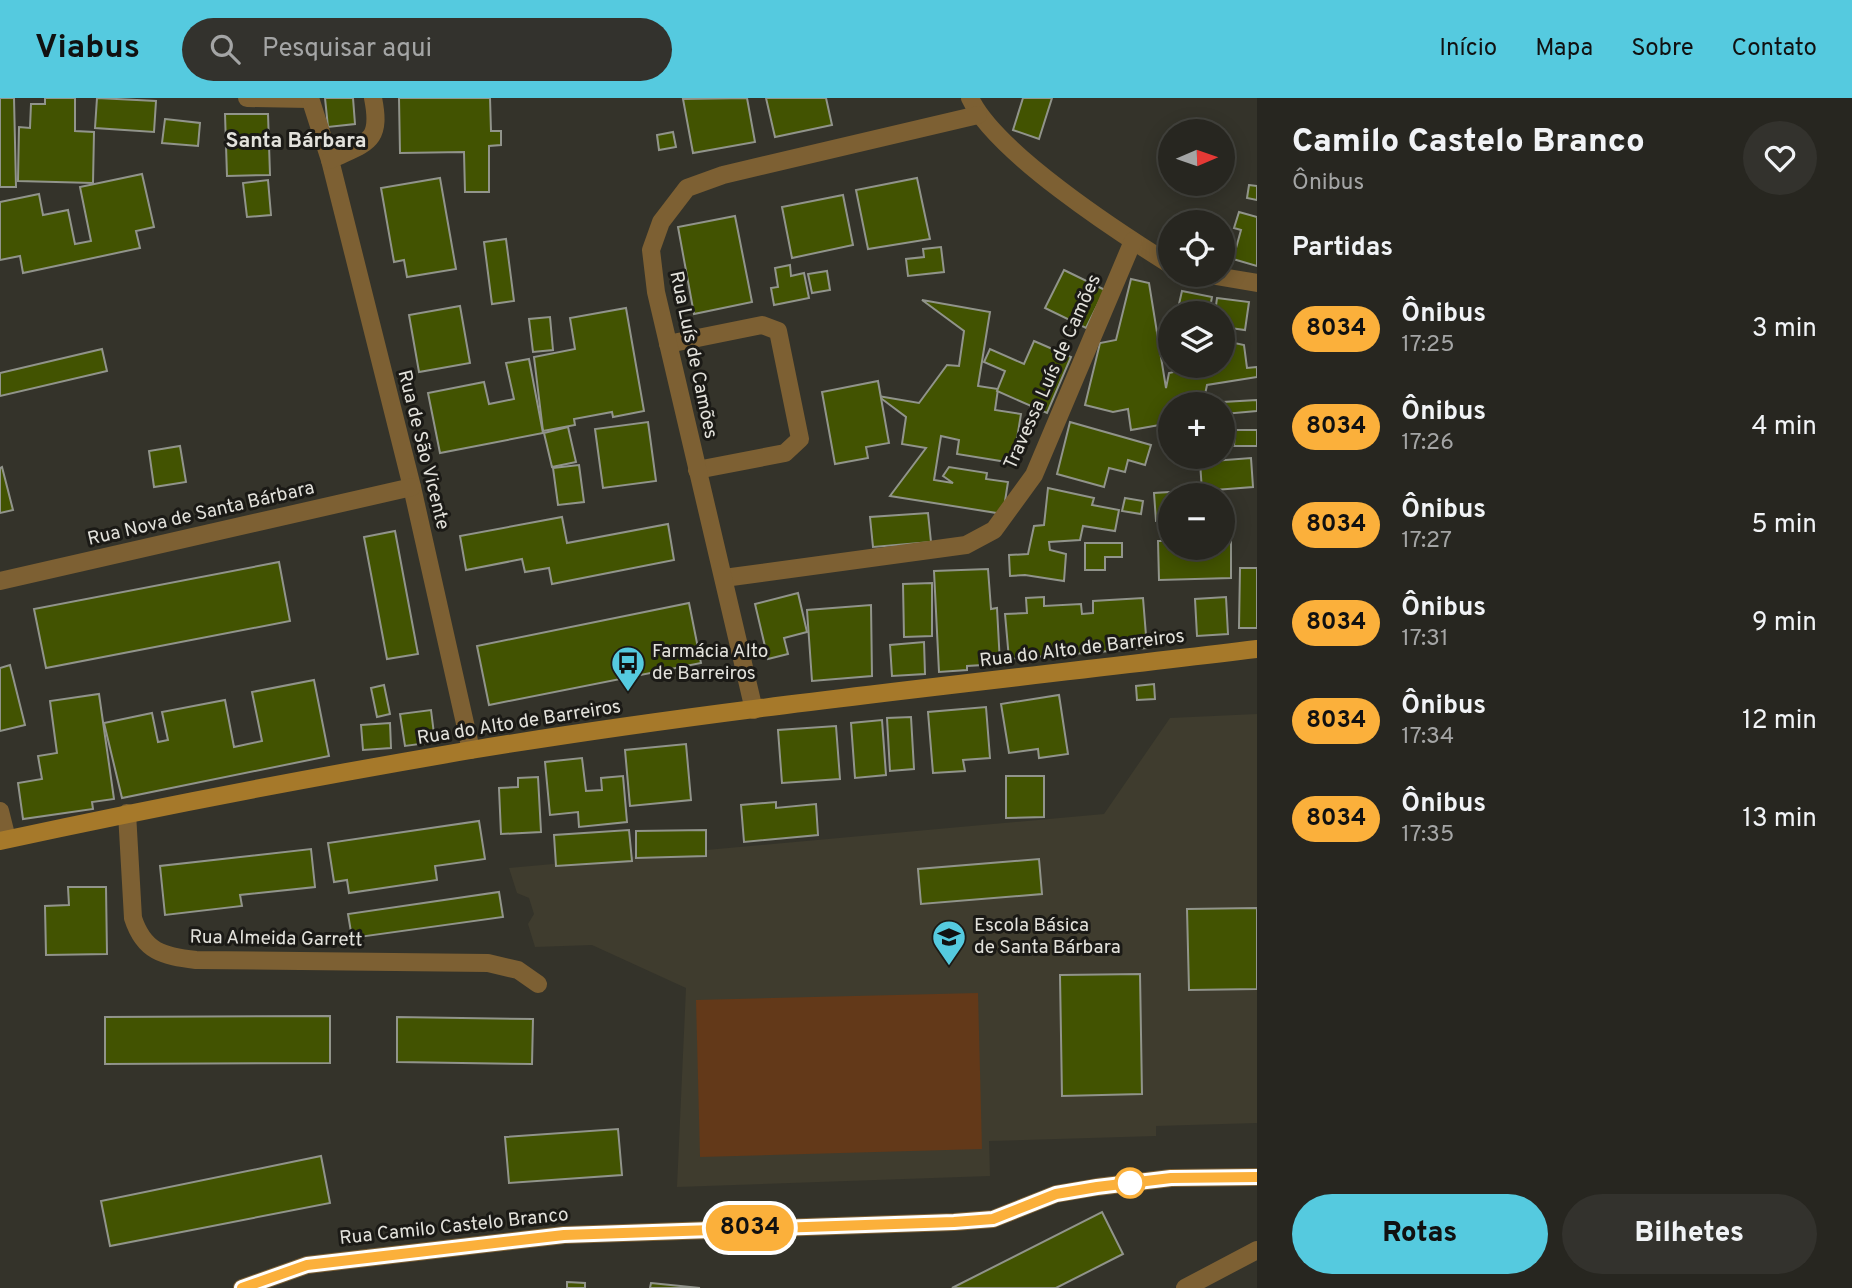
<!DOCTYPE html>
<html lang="pt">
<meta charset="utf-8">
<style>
:root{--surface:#272620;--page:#33322d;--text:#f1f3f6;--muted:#a4a5a5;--line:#43433e;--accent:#55cadf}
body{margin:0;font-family:Overpass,sans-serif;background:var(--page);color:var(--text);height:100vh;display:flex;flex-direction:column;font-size:26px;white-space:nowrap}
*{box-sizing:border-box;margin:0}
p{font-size:23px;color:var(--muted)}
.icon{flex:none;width:38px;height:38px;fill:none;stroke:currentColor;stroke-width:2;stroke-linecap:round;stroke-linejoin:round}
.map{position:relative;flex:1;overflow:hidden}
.sheet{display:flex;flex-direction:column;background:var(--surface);width:595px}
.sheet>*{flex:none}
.badge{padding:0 14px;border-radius:23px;font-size:24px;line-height:46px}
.needle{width:46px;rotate:88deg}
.controls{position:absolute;left:1158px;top:21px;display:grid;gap:14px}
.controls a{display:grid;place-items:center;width:77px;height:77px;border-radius:50%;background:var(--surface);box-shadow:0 4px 18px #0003,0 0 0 2px var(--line);font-size:35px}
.map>.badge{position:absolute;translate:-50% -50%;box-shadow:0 0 0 4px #fff}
h2{padding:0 35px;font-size:26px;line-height:63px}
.round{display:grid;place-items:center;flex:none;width:74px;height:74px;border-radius:37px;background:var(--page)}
.head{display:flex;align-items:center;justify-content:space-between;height:119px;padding:0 35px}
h1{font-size:33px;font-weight:800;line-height:52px}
.action{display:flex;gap:14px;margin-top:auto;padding:14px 35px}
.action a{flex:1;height:80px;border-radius:42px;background:var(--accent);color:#111;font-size:28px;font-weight:800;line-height:80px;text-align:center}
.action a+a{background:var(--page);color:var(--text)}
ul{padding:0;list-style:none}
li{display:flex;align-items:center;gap:21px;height:98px;padding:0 35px}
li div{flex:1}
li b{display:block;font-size:26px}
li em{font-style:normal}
li .badge{min-width:77px;font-weight:700;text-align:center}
header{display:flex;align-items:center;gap:42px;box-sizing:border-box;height:98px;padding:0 35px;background:var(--accent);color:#111}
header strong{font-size:33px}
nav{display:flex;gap:38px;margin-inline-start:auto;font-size:24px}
.search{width:490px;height:63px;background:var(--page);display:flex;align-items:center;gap:18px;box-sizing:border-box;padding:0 24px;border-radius:38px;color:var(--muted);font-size:26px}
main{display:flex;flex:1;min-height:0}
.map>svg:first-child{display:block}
.built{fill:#3f3c2e}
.pitch{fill:#633919}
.building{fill:#425301;stroke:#91948b;stroke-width:2}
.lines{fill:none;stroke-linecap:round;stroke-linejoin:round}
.street{stroke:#7d6033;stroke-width:18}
.secondary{stroke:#a6792a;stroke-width:18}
.line-casing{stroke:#fff;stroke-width:16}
.line{stroke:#fbb03b;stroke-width:10}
.stop-dot{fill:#fff;stroke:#fbb03b;stroke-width:3.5}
.labels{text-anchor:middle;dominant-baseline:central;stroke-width:6;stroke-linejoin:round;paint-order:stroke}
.street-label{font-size:19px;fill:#e3e2dc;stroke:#1b1a16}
.poi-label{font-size:19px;fill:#e3e2dc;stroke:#1b1a16;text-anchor:start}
.neighbourhood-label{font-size:21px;font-weight:bold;fill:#e3e2dc;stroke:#1b1a16}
</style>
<header>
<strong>Viabus</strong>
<div class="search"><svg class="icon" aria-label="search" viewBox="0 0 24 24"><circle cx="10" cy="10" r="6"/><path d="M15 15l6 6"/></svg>Pesquisar aqui</div>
<nav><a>Início</a><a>Mapa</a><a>Sobre</a><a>Contato</a></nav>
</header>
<main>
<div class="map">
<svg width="1257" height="1190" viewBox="0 0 1257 1190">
<rect width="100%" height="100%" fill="#34332a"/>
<polygon class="built" points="1257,616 1257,1025 1156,1028 1156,1038 989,1043 990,1078 677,1089 686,890 592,847 535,849 528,826 534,816 529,800 517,795 509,770 1104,716 1170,620"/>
<polygon class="pitch" points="978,895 982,1051 700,1059 696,902"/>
<g class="building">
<polygon points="0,0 14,0 16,89 0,89"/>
<polygon points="45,0 75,0 75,33 94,34 93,85 18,83 19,29 30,30 31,6 45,6"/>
<polygon points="97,0 156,3 154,34 95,30"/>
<polygon points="325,0 353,0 355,26 328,29"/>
<polygon points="399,0 490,0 491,33 501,33 501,47 489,48 489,94 465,94 464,54 400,55"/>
<polygon points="747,0 755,44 693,55 683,1"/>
<polygon points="766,0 826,0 832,27 775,39"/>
<polygon points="1023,0 1052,0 1039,41 1013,32"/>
<polygon points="225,16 268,16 270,77 227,78"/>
<polygon points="165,21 200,25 198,48 162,45"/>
<polygon points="673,34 676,49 659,52 657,37"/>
<polygon points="142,76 154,129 136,133 140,150 23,175 20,158 0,162 0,104 39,96 43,117 68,112 75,146 91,143 80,89"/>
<polygon points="440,80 456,171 407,179 404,162 394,164 381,90"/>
<polygon points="917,80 930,141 868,151 856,92"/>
<polygon points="268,82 271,117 247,119 243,85"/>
<polygon points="1249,87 1257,88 1257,102 1247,100"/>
<polygon points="843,97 853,147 792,160 782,109"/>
<polygon points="1239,114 1257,119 1257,168 1233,161 1241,132 1234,130"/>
<polygon points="735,118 752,204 694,216 678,129"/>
<polygon points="506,141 514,203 492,206 484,144"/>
<polygon points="941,149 944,174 908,178 906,161 924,159 923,151"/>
<polygon points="790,167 791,178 804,175 809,200 774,207 771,190 778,189 775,170"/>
<polygon points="1064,172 1105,192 1086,230 1045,210"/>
<polygon points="827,173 830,192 812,195 808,176"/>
<polygon points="1131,181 1149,185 1166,290 1169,275 1201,268 1223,268 1225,243 1244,247 1247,270 1257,269 1257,279 1207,287 1203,306 1171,306 1171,325 1131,332 1128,311 1113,314 1085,307 1100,245 1116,242"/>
<polygon points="1182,193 1212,199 1209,215 1177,215"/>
<polygon points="1217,200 1249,204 1245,232 1223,229 1223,215 1215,215"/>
<polygon points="922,202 990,214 978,288 998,291 995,312 1021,316 1013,365 957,356 959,342 941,338 934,382 953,385 943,378 949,369 987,375 986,381 1008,384 1003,416 890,398 926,350 902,346 906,319 878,298 919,305 947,267 959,268 964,233"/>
<polygon points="460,208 470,265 419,274 409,217"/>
<polygon points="626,210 644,313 613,319 612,314 574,321 575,327 543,333 534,259 575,251 570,220"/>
<polygon points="550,219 553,252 533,254 529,221"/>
<polygon points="1034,243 1071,259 1047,315 997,293 1005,273 984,264 990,251 1024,266"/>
<polygon points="102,251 107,273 0,298 0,275"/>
<polygon points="529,261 543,335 440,355 428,295 484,284 489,306 514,301 506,265"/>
<polygon points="878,283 889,345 866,349 868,360 835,366 822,294"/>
<polygon points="1257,302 1257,313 1224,316 1223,304"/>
<polygon points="648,324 656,383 603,390 595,331"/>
<polygon points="1070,324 1151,347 1145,367 1128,362 1125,374 1109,370 1104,389 1057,376"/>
<polygon points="568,329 576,364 552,369 544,335"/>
<polygon points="1235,332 1257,332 1257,348 1234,348"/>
<polygon points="180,348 186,384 154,389 149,353"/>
<polygon points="1251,360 1253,389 1202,393 1200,364"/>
<polygon points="579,367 584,404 558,407 553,370"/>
<polygon points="2,369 13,412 0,415 0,370"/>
<polygon points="1048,390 1094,400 1092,407 1119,412 1115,433 1083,428 1080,442 1049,444 1050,452 1066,456 1064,483 1025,477 1010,478 1009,457 1028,456 1034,428 1044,427"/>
<polygon points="1186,393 1186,397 1171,397 1171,422 1156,423 1154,395"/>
<polygon points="1125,400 1143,403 1141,416 1122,413"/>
<polygon points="928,415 931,444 873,449 870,419"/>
<polygon points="562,419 567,445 668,426 674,462 552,486 549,470 525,474 522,461 466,472 460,438"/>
<polygon points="395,433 418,556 387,561 364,439"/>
<polygon points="1223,442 1231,442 1231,480 1159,482 1158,443 1171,443 1171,450 1223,450"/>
<polygon points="1085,445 1122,445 1122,459 1105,459 1105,472 1085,472"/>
<polygon points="279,464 290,523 46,570 34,511"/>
<polygon points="1240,470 1257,470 1257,530 1239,530"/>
<polygon points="988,471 991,511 997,510 1000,566 967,568 967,572 939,574 934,473"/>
<polygon points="932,485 932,538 904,539 903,486"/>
<polygon points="798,495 807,534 784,540 788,556 768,561 755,506"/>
<polygon points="1044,499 1044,508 1081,506 1082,516 1093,515 1093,503 1143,500 1147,550 1009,561 1005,516 1027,515 1026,500"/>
<polygon points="1226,499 1228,536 1197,538 1195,501"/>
<polygon points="689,505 701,565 489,607 477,548"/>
<polygon points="871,507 872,578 812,583 807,512"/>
<polygon points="924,544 925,576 892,578 890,547"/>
<polygon points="10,567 25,627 0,633 0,570"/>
<polygon points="314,582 329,658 122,700 104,625 152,615 158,644 168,642 162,614 225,602 234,649 262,643 252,594"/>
<polygon points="1154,586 1155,601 1137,602 1136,588"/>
<polygon points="384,587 390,616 377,619 371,590"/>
<polygon points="99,596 114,701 92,704 93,711 23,721 18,685 42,681 38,658 57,655 50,603"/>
<polygon points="1059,597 1068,656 1039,660 1038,651 1009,655 1001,606"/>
<polygon points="986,609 990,660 963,662 965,673 933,675 928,614"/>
<polygon points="431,612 435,644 405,648 400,616"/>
<polygon points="911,619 914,671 890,673 887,620"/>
<polygon points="882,622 886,677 855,680 851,625"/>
<polygon points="390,625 391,650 363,652 361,627"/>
<polygon points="836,628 840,681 782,685 778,632"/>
<polygon points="686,646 691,702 630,708 625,652"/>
<polygon points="582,660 586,693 602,692 601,680 623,678 627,724 579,729 578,714 550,717 545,664"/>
<polygon points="1006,678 1044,678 1044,719 1006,720"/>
<polygon points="538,679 541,734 501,736 499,690 518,689 518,680"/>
<polygon points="776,704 776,710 816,706 818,737 744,744 741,707"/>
<polygon points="479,723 485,761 435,768 437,782 349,795 347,782 334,784 328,745"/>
<polygon points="629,732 632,763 556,768 554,737"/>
<polygon points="706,732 706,758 636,760 636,733"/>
<polygon points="311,751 315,789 240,797 242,808 165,817 160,768"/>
<polygon points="1039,761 1042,796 921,806 918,771"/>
<polygon points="68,789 106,789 107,856 46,857 45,808 69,807"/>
<polygon points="499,794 503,819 352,840 348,816"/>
<polygon points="1257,810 1257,891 1189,892 1187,811"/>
<polygon points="1140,876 1142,996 1062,998 1060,877"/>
<polygon points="330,918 330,965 105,966 105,919"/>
<polygon points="397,919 533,921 532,966 397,964"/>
<polygon points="618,1031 622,1077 509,1085 505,1039"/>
<polygon points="321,1058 330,1105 110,1148 101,1103"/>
<polygon points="1102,1114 1123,1156 1056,1190 952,1190"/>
<polygon points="567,1184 585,1185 585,1190 567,1190"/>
<polygon points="651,1185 700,1190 650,1190"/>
</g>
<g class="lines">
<g class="street">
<polyline points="247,0 310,1"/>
<polyline points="310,0 330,62 412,389 471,652"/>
<path d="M970,0C995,54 1118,134 1171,167"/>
<path d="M330,62C367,44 382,45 373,0"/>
<polyline points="1210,177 1257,185"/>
<polyline points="668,246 762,227 778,233 800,341 785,355 697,372"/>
<polyline points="724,480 966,447 994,432 1034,377 1133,143"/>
<polyline points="0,483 412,389"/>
<polyline points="754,612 656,194 651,152 661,124 687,90 723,77 978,17"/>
<polyline points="0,713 7,741"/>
<path d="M127,715L133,820C144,854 163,858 196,862L488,865L518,872L538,886"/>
<polyline points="242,1190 307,1167 564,1137 954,1124 993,1121 1056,1096 1097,1089 1171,1080 1257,1079"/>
<polyline points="1185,1190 1257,1152"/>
</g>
<path class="secondary" d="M0,743C156,709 313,679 471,652C731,609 995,583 1257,551"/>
</g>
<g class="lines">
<g class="line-casing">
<polyline id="line" points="242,1190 307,1167 564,1137 954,1124 993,1121 1056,1096 1097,1089 1171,1080 1257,1079"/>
</g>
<use href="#line" class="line"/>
</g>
<defs>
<g id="bus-pin" transform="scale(1.75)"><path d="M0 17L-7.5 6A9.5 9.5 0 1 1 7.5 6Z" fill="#55cadf" stroke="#1b1a16"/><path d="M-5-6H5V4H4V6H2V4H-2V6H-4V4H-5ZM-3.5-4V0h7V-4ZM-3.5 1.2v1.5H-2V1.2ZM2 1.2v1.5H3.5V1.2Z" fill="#111"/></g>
<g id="school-pin" transform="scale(1.75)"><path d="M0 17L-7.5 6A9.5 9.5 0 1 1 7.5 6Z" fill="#55cadf" stroke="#1b1a16"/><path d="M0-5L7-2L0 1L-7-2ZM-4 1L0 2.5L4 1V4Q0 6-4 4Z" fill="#111"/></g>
</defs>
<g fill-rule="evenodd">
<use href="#bus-pin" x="628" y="565"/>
<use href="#school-pin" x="949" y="839"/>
</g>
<circle class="stop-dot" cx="1130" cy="1085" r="14"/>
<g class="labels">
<g class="street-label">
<text transform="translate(693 257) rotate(78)">Rua Luís de Camões</text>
<text transform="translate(1053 274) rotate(-66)">Travessa Luís de Camões</text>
<text transform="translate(423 352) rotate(76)">Rua de São Vicente</text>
<text transform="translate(201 416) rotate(-13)">Rua Nova de Santa Bárbara</text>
<text transform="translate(1082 551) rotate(-7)">Rua do Alto de Barreiros</text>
<text transform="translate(519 625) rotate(-9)">Rua do Alto de Barreiros</text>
<text transform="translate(276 841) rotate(1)">Rua Almeida Garrett</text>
<text transform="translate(454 1129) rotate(-6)">Rua Camilo Castelo Branco</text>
</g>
<g class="poi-label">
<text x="652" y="554">Farmácia Alto<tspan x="652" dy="22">de Barreiros</tspan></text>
<text x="974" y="828">Escola Básica<tspan x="974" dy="22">de Santa Bárbara</tspan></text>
</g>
<g class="neighbourhood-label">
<text x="296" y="43">Santa Bárbara</text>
</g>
</g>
</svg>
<div class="controls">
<a><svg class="needle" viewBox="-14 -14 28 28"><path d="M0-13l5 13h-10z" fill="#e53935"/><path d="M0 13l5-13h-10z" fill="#a4a5a5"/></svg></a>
<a><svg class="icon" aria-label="locate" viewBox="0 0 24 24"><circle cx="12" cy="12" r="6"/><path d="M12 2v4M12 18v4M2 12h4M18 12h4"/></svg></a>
<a><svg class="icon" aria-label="layers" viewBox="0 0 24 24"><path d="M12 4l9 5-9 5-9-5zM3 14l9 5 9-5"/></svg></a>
<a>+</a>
<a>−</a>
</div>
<b class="badge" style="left:750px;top:1130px;background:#fbb03b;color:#111">8034</b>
</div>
<section class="sheet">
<div class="head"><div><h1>Camilo Castelo Branco</h1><p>Ônibus</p></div><a class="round"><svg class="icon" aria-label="heart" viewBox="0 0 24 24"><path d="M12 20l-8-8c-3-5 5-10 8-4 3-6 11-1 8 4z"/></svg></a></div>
<h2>Partidas</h2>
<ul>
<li><span class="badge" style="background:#fbb03b;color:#111">8034</span><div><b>Ônibus</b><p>17:25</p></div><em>3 min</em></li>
<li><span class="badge" style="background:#fbb03b;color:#111">8034</span><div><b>Ônibus</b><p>17:26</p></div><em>4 min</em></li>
<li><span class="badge" style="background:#fbb03b;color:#111">8034</span><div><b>Ônibus</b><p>17:27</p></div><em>5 min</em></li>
<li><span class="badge" style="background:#fbb03b;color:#111">8034</span><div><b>Ônibus</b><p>17:31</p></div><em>9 min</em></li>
<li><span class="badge" style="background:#fbb03b;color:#111">8034</span><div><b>Ônibus</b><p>17:34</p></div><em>12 min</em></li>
<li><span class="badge" style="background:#fbb03b;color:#111">8034</span><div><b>Ônibus</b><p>17:35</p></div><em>13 min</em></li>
</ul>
<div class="action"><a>Rotas</a><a>Bilhetes</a></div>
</section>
</main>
